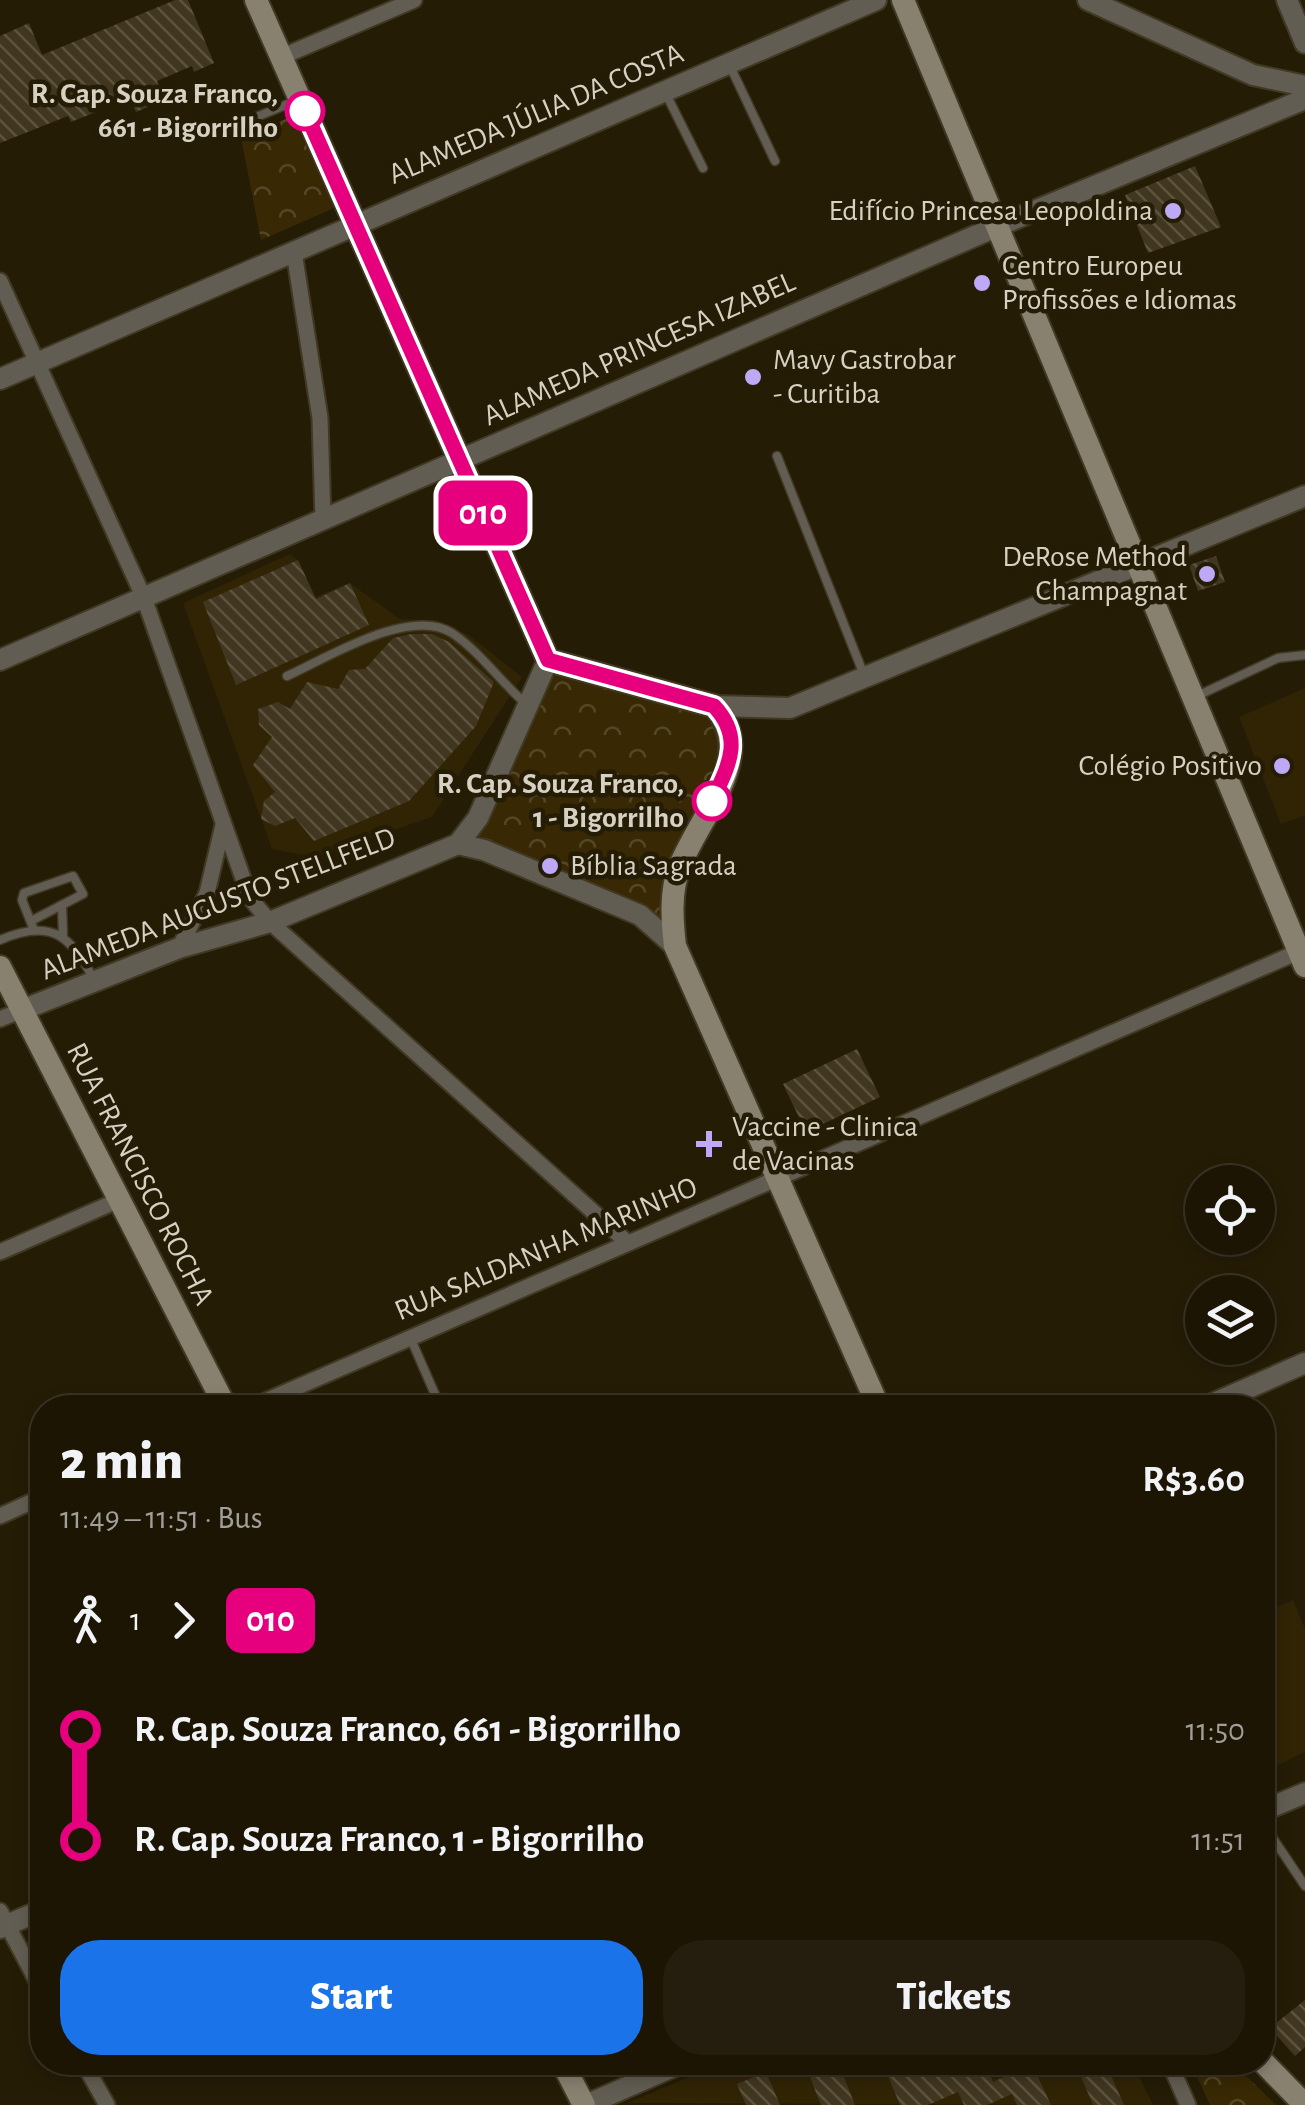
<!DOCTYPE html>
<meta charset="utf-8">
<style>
:root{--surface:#1c1504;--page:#251e0e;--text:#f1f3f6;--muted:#a09f9a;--line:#3a3426;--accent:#1a73e8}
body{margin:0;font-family:"Alegreya Sans",sans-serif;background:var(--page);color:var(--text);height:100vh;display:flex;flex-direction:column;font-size:38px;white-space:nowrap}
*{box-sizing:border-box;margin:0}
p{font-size:32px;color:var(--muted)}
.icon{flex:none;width:55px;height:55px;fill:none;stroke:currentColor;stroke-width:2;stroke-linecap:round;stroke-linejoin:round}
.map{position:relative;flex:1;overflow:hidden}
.sheet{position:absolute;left:30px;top:1395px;width:1245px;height:680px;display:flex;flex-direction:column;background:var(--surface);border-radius:40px;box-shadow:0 5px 15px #0003,0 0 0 2px var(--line)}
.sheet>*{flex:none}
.badge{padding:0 20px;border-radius:15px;font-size:35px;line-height:65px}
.tools{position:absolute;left:1185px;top:1165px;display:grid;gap:20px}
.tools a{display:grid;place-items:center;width:90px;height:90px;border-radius:50%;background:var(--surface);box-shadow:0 5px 15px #0003,0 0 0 2px var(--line);font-size:50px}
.map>.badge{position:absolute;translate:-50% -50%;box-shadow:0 0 0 5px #fff}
.legs{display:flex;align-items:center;gap:15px;height:110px;padding:0 30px;font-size:32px}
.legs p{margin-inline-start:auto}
.summary{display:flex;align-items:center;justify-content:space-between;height:170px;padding:0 30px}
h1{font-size:55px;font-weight:800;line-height:75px}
.action{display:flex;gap:20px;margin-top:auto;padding:20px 30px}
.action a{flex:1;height:115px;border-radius:40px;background:var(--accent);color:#fff;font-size:40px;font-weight:800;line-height:115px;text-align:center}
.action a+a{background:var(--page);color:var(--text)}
ul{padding:0 30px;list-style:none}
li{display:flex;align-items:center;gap:35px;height:110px;font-size:38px}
li i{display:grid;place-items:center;width:15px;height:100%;margin:0 12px;background:currentColor}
li i::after{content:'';width:25px;height:25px;margin:-12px;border:8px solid;border-radius:50%;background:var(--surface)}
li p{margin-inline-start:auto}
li:first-child i{background:linear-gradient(#0000 50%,currentColor 0)}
li:last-child i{background:linear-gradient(currentColor 50%,#0000 0)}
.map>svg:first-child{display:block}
.built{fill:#302405}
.forest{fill:url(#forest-crowns)}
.building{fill:url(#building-back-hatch)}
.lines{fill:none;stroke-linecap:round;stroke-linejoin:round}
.service-casing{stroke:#413924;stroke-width:11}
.minor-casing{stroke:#413924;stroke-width:19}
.tertiary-casing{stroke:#413924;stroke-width:24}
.secondary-casing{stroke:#413924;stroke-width:26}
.service{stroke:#625d52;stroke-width:8}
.minor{stroke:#625d52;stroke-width:15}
.tertiary{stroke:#625d52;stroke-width:20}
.secondary{stroke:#898170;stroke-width:22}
.line-1-casing{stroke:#fff;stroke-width:22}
.line-1{stroke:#e6007e;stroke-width:15}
.stop-1-dot{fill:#fff;stroke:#e6007e;stroke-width:5}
.poi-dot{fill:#bda9f5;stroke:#251c06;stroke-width:4}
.labels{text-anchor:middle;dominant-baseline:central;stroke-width:9;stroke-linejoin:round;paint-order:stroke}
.stop-label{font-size:30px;font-weight:bold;fill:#d7d1c3;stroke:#251c06;text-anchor:end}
.street-label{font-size:30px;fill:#d7d1c3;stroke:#251c06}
.poi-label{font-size:30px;fill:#d7d1c3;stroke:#251c06;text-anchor:start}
</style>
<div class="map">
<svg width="1305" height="2105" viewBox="0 0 1305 2105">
<defs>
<pattern id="forest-crowns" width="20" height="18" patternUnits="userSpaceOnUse" patternTransform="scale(2.5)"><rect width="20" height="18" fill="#382904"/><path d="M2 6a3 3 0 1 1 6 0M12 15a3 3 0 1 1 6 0" fill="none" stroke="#544727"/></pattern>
<pattern id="building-back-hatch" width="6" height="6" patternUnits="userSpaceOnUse" patternTransform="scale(2.5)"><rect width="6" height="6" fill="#413720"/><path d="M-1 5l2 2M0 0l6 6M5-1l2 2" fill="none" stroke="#5c533f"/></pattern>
</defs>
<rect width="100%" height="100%" fill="#251c06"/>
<g class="built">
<polygon points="290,554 298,560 315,597 350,583 400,619 436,620 470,636 522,677 432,817 315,857 272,849 183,603"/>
<polygon points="1305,688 1305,815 1281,824 1239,717"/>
<polygon points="1293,1600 1305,1629 1305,1752 1263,1772 1263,1614"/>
<polygon points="1132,2062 1153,2105 627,2103 723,2063"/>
</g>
<g class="forest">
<polygon points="293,116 334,208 261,240 241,137"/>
<polygon points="548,660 714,706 732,732 665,934 473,847 471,831"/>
<polygon points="1191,2063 1233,2063 1276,2105 1210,2105"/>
</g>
<g class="building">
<polygon points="175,0 188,0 214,63 194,72 192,66 157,81 165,100 136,112 127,93 94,107 96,112 71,122 68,116 0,143 0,36 29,23 42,55"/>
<polygon points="1195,166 1221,227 1148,253 1125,195"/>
<polygon points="1216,556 1225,582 1198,591 1189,565"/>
<polygon points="298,560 316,599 350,583 369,625 236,685 203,602"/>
<polygon points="412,634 432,634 449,642 494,682 476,726 409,801 314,841 295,818 275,826 261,819 264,801 275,792 253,765 272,737 259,725 258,709 278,702 290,709 307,682 338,689 349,670 365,669 393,638"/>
<polygon points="857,1049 880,1097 806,1132 783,1084"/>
<polygon points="1305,2000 1305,2047 1295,2056 1270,2028"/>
<polygon points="804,2062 838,2062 855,2105 821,2105"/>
<polygon points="882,2062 984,2062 993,2082 1032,2064 1051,2105 1017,2105 1012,2094 987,2105 964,2105 958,2092 928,2105 900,2105"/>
<polygon points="1075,2062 1105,2062 1124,2105 1093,2105"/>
<polygon points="766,2072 780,2105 746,2105 737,2084"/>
</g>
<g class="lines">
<g class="service-casing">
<g id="service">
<polyline points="730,66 775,161"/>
<polyline points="665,92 703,168"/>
<polyline points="242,123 295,101"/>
<polyline points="777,456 864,675"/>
<path d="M287,676C327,658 410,606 452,633C479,651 501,682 525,703"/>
<polyline points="1197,696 1278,658 1305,655"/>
<polyline points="62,905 63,934"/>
<polyline points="31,921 83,894 73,876 24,893 22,900 34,930"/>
<path d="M0,940C51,918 71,935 94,980"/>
<polyline points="410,1337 441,1408"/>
<polyline points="1262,1822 1305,1886"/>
</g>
</g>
<g class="minor-casing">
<g id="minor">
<polyline points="281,57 414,0"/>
<polyline points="294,252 320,418 323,519"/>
<polyline points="0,281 144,598 250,898 270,922 628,1243"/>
<polyline points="179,948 207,893 223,825"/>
<polyline points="0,1019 22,1010"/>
<polyline points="0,1252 119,1200"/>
<polyline points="249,1408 1305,949"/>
<polyline points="0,1516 42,1497"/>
<polyline points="0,1911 42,1991"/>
<polyline points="83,2062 107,2105"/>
<polyline points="1169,2062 1188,2105"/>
</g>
</g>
<g class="tertiary-casing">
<g id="tertiary">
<polyline points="1088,0 1253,75 1305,86"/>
<polyline points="1287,0 1305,43"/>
<polyline points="0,379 876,0"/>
<polyline points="0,660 998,226 1305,99"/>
<polyline points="714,706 790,708 1305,496"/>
<polyline points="458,844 484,850 640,915 675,946"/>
<polyline points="22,1010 179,948 270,922 458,844 478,818 548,660"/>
<polyline points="1203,1408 1305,1363"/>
<polyline points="1262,1811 1305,1793"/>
<polyline points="0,1928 42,1910"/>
<polyline points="586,2105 684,2062"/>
</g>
</g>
<g class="secondary-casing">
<g id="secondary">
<path d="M256,0L548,660L714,706C760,755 698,818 679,868C670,893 672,920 675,946L879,1408"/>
<polyline points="903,0 1305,966"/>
<polyline points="0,967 226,1408"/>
<polyline points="1262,2061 1305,2105"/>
<polyline points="562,2062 584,2105"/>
</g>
</g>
<use href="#service" class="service"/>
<use href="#minor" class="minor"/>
<use href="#tertiary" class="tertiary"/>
<use href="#secondary" class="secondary"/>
</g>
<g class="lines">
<g class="line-1-casing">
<path id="line-1" d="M305,111L548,660L714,706C744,738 729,765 712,801"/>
</g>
<use href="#line-1" class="line-1"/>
</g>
<g class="stop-1-dot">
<circle cx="305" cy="111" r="18"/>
<circle cx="712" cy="801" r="18"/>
</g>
<g class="poi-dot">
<circle cx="1173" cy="211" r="10"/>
<circle cx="982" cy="283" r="10"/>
<circle cx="753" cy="377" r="10"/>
<circle cx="1207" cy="574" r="10"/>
<circle cx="1282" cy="766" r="10"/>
<circle cx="550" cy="866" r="10"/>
<path d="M704 1129h10v10h10v10h-10v10h-10v-10h-10v-10h10z"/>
</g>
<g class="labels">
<g class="stop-label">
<text x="278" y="94">R. Cap. Souza Franco,<tspan x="278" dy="34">661 - Bigorrilho</tspan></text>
<text x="684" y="784">R. Cap. Souza Franco,<tspan x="684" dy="34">1 - Bigorrilho</tspan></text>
</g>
<g class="street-label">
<text transform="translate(536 114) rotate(-23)">ALAMEDA JÚLIA DA COSTA</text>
<text transform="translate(639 349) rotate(-24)">ALAMEDA PRINCESA IZABEL</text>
<text transform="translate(218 904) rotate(-21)">ALAMEDA AUGUSTO STELLFELD</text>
<text transform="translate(140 1174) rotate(63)">RUA FRANCISCO ROCHA</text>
<text transform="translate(546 1249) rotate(-23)">RUA SALDANHA MARINHO</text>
</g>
<g class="poi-label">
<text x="1153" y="211" text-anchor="end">Edifício Princesa Leopoldina</text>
<text x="1002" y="266">Centro Europeu<tspan x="1002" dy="34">Profissões e Idiomas</tspan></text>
<text x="773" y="360">Mavy Gastrobar<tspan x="773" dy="34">- Curitiba</tspan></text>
<text x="1187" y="557" text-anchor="end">DeRose Method<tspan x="1187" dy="34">Champagnat</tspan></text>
<text x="1262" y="766" text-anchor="end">Colégio Positivo</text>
<text x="570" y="866">Bíblia Sagrada</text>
<text x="732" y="1127">Vaccine - Clinica<tspan x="732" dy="34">de Vacinas</tspan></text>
</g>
</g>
</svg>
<div class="tools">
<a><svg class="icon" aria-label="locate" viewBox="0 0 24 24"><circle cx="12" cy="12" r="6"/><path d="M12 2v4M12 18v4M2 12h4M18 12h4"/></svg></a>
<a><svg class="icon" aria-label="layers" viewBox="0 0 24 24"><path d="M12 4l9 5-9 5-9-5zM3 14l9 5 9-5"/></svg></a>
</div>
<b class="badge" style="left:483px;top:513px;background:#e6007e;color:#fff">010</b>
<section class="sheet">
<div class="summary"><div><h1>2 min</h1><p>11:49 – 11:51 · Bus</p></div><b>R$3.60</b></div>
<div class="legs"><svg class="icon" aria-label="walk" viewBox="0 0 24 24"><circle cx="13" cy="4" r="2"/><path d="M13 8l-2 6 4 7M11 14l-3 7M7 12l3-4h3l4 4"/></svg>1<svg class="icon" aria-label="forward" viewBox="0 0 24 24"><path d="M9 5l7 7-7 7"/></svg><b class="badge" style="background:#e6007e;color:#fff">010</b></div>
<ul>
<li><i style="color:#e6007e"></i><b>R. Cap. Souza Franco, 661 - Bigorrilho</b><p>11:50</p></li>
<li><i style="color:#e6007e"></i><b>R. Cap. Souza Franco, 1 - Bigorrilho</b><p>11:51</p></li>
</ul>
<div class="action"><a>Start</a><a>Tickets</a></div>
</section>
</div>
